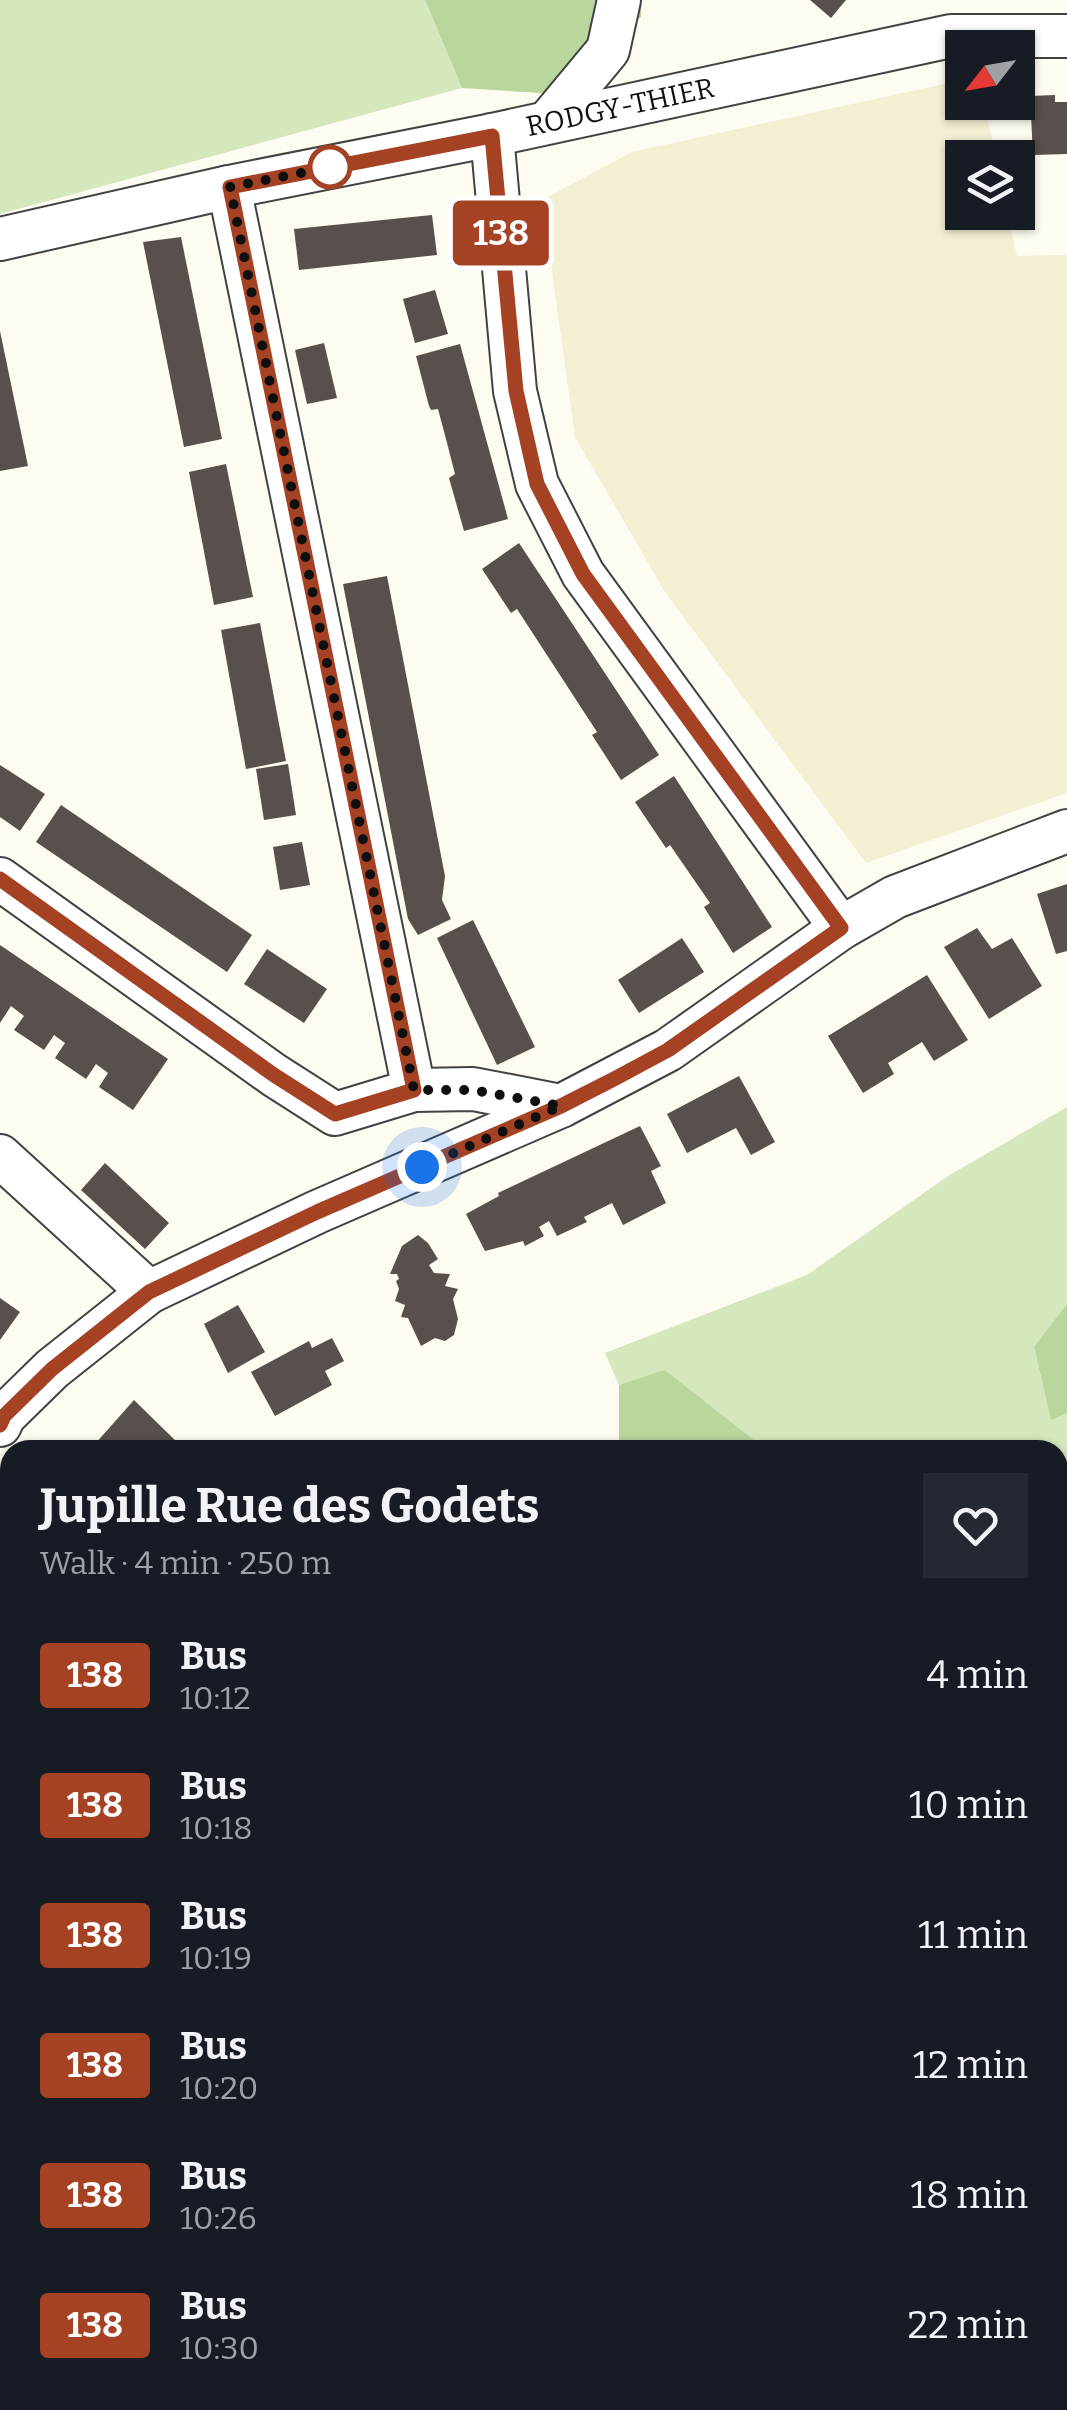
<!DOCTYPE html>
<meta charset="utf-8">
<style>
:root{--surface:#171b24;--page:#242831;--text:#f1f3f6;--muted:#9ea1a6}
body{margin:0;font-family:Bitter,serif;background:var(--page);color:var(--text);height:100vh;display:flex;flex-direction:column;font-size:38px;white-space:nowrap}
*{box-sizing:border-box;margin:0}
p{font-size:32px;color:var(--muted)}
.icon{flex:none;width:55px;height:55px;fill:none;stroke:currentColor;stroke-width:2;stroke-linecap:round;stroke-linejoin:round}
.map{position:relative;flex:1;overflow:hidden}
.panel{position:absolute;left:0px;top:1440px;width:1068px;height:970px;display:flex;flex-direction:column;background:var(--surface);border-radius:30px 30px 0 0;box-shadow:0 2px 8px #0004}
.panel>*{flex:none}
.badge{padding:0 20px;border-radius:8px;font-size:35px;line-height:65px}
.needle{width:65px;rotate:239deg}
.controls{position:absolute;left:945px;top:30px;display:grid;gap:20px}
.controls a{display:grid;place-items:center;width:90px;height:90px;border-radius:0px;background:var(--surface);box-shadow:0 2px 8px #0004;font-size:50px}
.you{position:absolute;width:50px;height:50px;margin:-25px;border:8px solid #fff;border-radius:50%;background:#1a73e8;box-shadow:0 0 0 15px #1a73e833}
.map>.badge{position:absolute;translate:-50% -50%;box-shadow:0 0 0 5px #fff}
.round{display:grid;place-items:center;flex:none;width:105px;height:105px;border-radius:0px;background:var(--page)}
.overview{display:flex;align-items:center;justify-content:space-between;height:170px;padding:0 40px}
h1{font-size:48px;font-weight:700;line-height:75px}
ul{padding:0;list-style:none}
li{display:flex;align-items:center;gap:30px;height:130px;padding:0 40px}
li div{flex:1}
li b{display:block;font-size:38px}
li em{font-style:normal}
li .badge{min-width:110px;font-weight:700;text-align:center}
.map>svg:first-child{display:block}
.farmland{fill:#f3efd3}
.green{fill:#d4e7bd}
.forest{fill:#b9d69d}
.building{fill:#57504c}
.lines{fill:none;stroke-linecap:round;stroke-linejoin:round}
.minor-casing{stroke:#424242;stroke-width:46}
.minor{stroke:#fff;stroke-width:42}
.line-casing{stroke:#fff;stroke-width:22}
.line{stroke:#a64224;stroke-width:15}
.walk{stroke:#0f0f0f;stroke-width:10;stroke-dasharray:0 18}
.stop-dot{fill:#fff;stroke:#a64224;stroke-width:5}
.labels{text-anchor:middle;dominant-baseline:central;stroke-width:10;stroke-linejoin:round;paint-order:stroke}
.street-label{font-size:28px;fill:#0f0f0f;stroke:#fff}
</style>
<div class="map">
<svg width="1067" height="2410" viewBox="0 0 1067 2410">
<rect width="100%" height="100%" fill="#fefbf1"/>
<polygon class="farmland" points="962,80 962,102 984,103 996,157 962,158 962,212 1007,213 1017,256 1067,255 1067,793 866,863 665,592 575,437 542,200 632,152"/>
<g class="green">
<polygon points="0,0 425,0 462,88 0,214"/>
<polygon points="1067,1107 1067,1304 1034,1348 1051,1419 1067,1413 1067,1794 1058,1795 1058,1450 767,1450 665,1370 619,1385 605,1353 807,1275 948,1176"/>
<polygon points="1067,1866 1067,2038 1058,2028 1058,1873"/>
<polygon points="10,1933 10,2383 0,2385 0,1941"/>
<polygon points="1058,2121 1067,2131 1067,2410 522,2410 540,2400 1058,2400"/>
</g>
<g class="forest">
<polygon points="425,0 641,0 641,17 557,94 462,88"/>
<polygon points="1067,1304 1067,1413 1051,1420 1034,1347"/>
<polygon points="664,1370 665,1370 767,1450 619,1450 619,1385"/>
<polygon points="191,2400 540,2400 521,2410 182,2410"/>
</g>
<g class="building">
<polygon points="810,0 846,0 831,18"/>
<polygon points="1055,95 1055,102 1067,102 1067,154 1033,155 1030,96"/>
<polygon points="432,215 437,255 299,270 294,229"/>
<polygon points="181,237 222,439 184,447 143,242"/>
<polygon points="435,290 448,334 415,343 403,299"/>
<polygon points="0,331 28,466 0,471"/>
<polygon points="324,343 337,398 307,404 295,350"/>
<polygon points="460,344 508,519 464,531 449,478 455,474 446,439 438,409 431,410 429,406 416,356"/>
<polygon points="226,464 253,597 214,605 189,472"/>
<polygon points="519,543 659,755 621,780 592,735 597,732 517,609 511,613 482,569"/>
<polygon points="387,576 445,876 442,900 451,919 418,935 408,919 343,584"/>
<polygon points="260,623 286,761 246,769 221,630"/>
<polygon points="288,764 296,815 264,820 256,769"/>
<polygon points="0,765 45,794 20,831 0,817"/>
<polygon points="674,776 772,927 733,953 704,907 710,903 670,845 666,848 635,802"/>
<polygon points="61,805 252,935 227,972 36,842"/>
<polygon points="302,842 310,885 280,890 273,847"/>
<polygon points="1067,884 1067,951 1056,954 1037,894"/>
<polygon points="473,920 535,1047 497,1065 437,938"/>
<polygon points="977,928 992,949 1012,938 1042,986 989,1019 944,947"/>
<polygon points="682,938 704,972 639,1013 618,980"/>
<polygon points="0,945 168,1059 133,1110 99,1087 108,1073 96,1064 86,1079 55,1058 65,1043 54,1035 44,1050 14,1030 24,1016 11,1006 0,1023"/>
<polygon points="267,949 327,989 304,1023 244,984"/>
<polygon points="927,975 968,1040 934,1061 922,1042 888,1063 894,1074 863,1093 828,1036"/>
<polygon points="739,1076 775,1142 751,1155 736,1128 687,1153 667,1114"/>
<polygon points="640,1126 661,1166 651,1171 666,1203 623,1225 612,1203 584,1217 587,1222 557,1236 549,1221 539,1227 544,1236 525,1246 523,1241 485,1251 466,1214 499,1196 498,1193"/>
<polygon points="105,1163 169,1223 145,1249 81,1190"/>
<polygon points="418,1235 428,1243 438,1259 429,1265 434,1273 450,1274 445,1286 458,1289 453,1299 458,1319 454,1335 445,1341 435,1338 421,1346 408,1318 401,1317 405,1305 395,1301 399,1289 396,1281 399,1279 397,1274 390,1274 402,1246"/>
<polygon points="0,1298 20,1312 0,1340"/>
<polygon points="238,1305 265,1352 228,1373 204,1324"/>
<polygon points="332,1338 344,1361 325,1371 332,1385 275,1416 251,1372 309,1341 312,1348"/>
<polygon points="134,1400 182,1447 179,1450 101,1450 95,1444"/>
<polygon points="10,1564 10,1673 0,1687 0,1581 7,1576 4,1573"/>
</g>
<g class="lines">
<g class="minor-casing">
<g id="minor">
<polyline points="549,121 608,50 619,0"/>
<polyline points="492,135 515,391 537,484 583,574 841,928"/>
<polyline points="0,239 229,187 492,135 951,36 1067,36"/>
<polyline points="0,879 274,1075 335,1114 414,1090 229,187"/>
<polyline points="414,1090 473,1089 561,1106"/>
<polyline points="0,1156 149,1292"/>
<polyline points="0,1425 4,1416 52,1369 149,1292 317,1212 561,1106 668,1050 841,928 895,897 1067,831"/>
</g>
</g>
<use href="#minor" class="minor"/>
</g>
<g class="lines">
<g class="line-casing">
<polyline id="line" points="0,879 274,1075 335,1114 414,1090 230,187 492,136 516,391 537,484 583,574 841,928 668,1050 614,1079 561,1106 317,1212 149,1292 52,1369 4,1416 0,1425"/>
</g>
<use href="#line" class="line"/>
<polyline class="walk" points="330,167 342,165 230,187 414,1090 473,1090 561,1106 422,1167"/>
</g>
<circle class="stop-dot" cx="330" cy="167" r="20"/>
<g class="labels">
<g class="street-label">
<text transform="translate(620 107) rotate(-12)">RODGY-THIER</text>
</g>
</g>
</svg>
<div class="controls">
<a><svg class="needle" viewBox="-14 -14 28 28"><path d="M0-13l5 13h-10z" fill="#e53935"/><path d="M0 13l5-13h-10z" fill="#9ea1a6"/></svg></a>
<a><svg class="icon" aria-label="layers" viewBox="0 0 24 24"><path d="M12 4l9 5-9 5-9-5zM3 14l9 5 9-5"/></svg></a>
</div>
<div class="you" style="left:422px;top:1167px"></div>
<b class="badge" style="left:501px;top:233px;background:#a64224;color:#fff">138</b>
<section class="panel">
<div class="overview"><div><h1>Jupille Rue des Godets</h1><p>Walk · 4 min · 250 m</p></div><a class="round"><svg class="icon" aria-label="heart" viewBox="0 0 24 24"><path d="M12 20l-8-8c-3-5 5-10 8-4 3-6 11-1 8 4z"/></svg></a></div>
<ul>
<li><span class="badge" style="background:#a64224;color:#fff">138</span><div><b>Bus</b><p>10:12</p></div><em>4 min</em></li>
<li><span class="badge" style="background:#a64224;color:#fff">138</span><div><b>Bus</b><p>10:18</p></div><em>10 min</em></li>
<li><span class="badge" style="background:#a64224;color:#fff">138</span><div><b>Bus</b><p>10:19</p></div><em>11 min</em></li>
<li><span class="badge" style="background:#a64224;color:#fff">138</span><div><b>Bus</b><p>10:20</p></div><em>12 min</em></li>
<li><span class="badge" style="background:#a64224;color:#fff">138</span><div><b>Bus</b><p>10:26</p></div><em>18 min</em></li>
<li><span class="badge" style="background:#a64224;color:#fff">138</span><div><b>Bus</b><p>10:30</p></div><em>22 min</em></li>
</ul>
</section>
</div>
